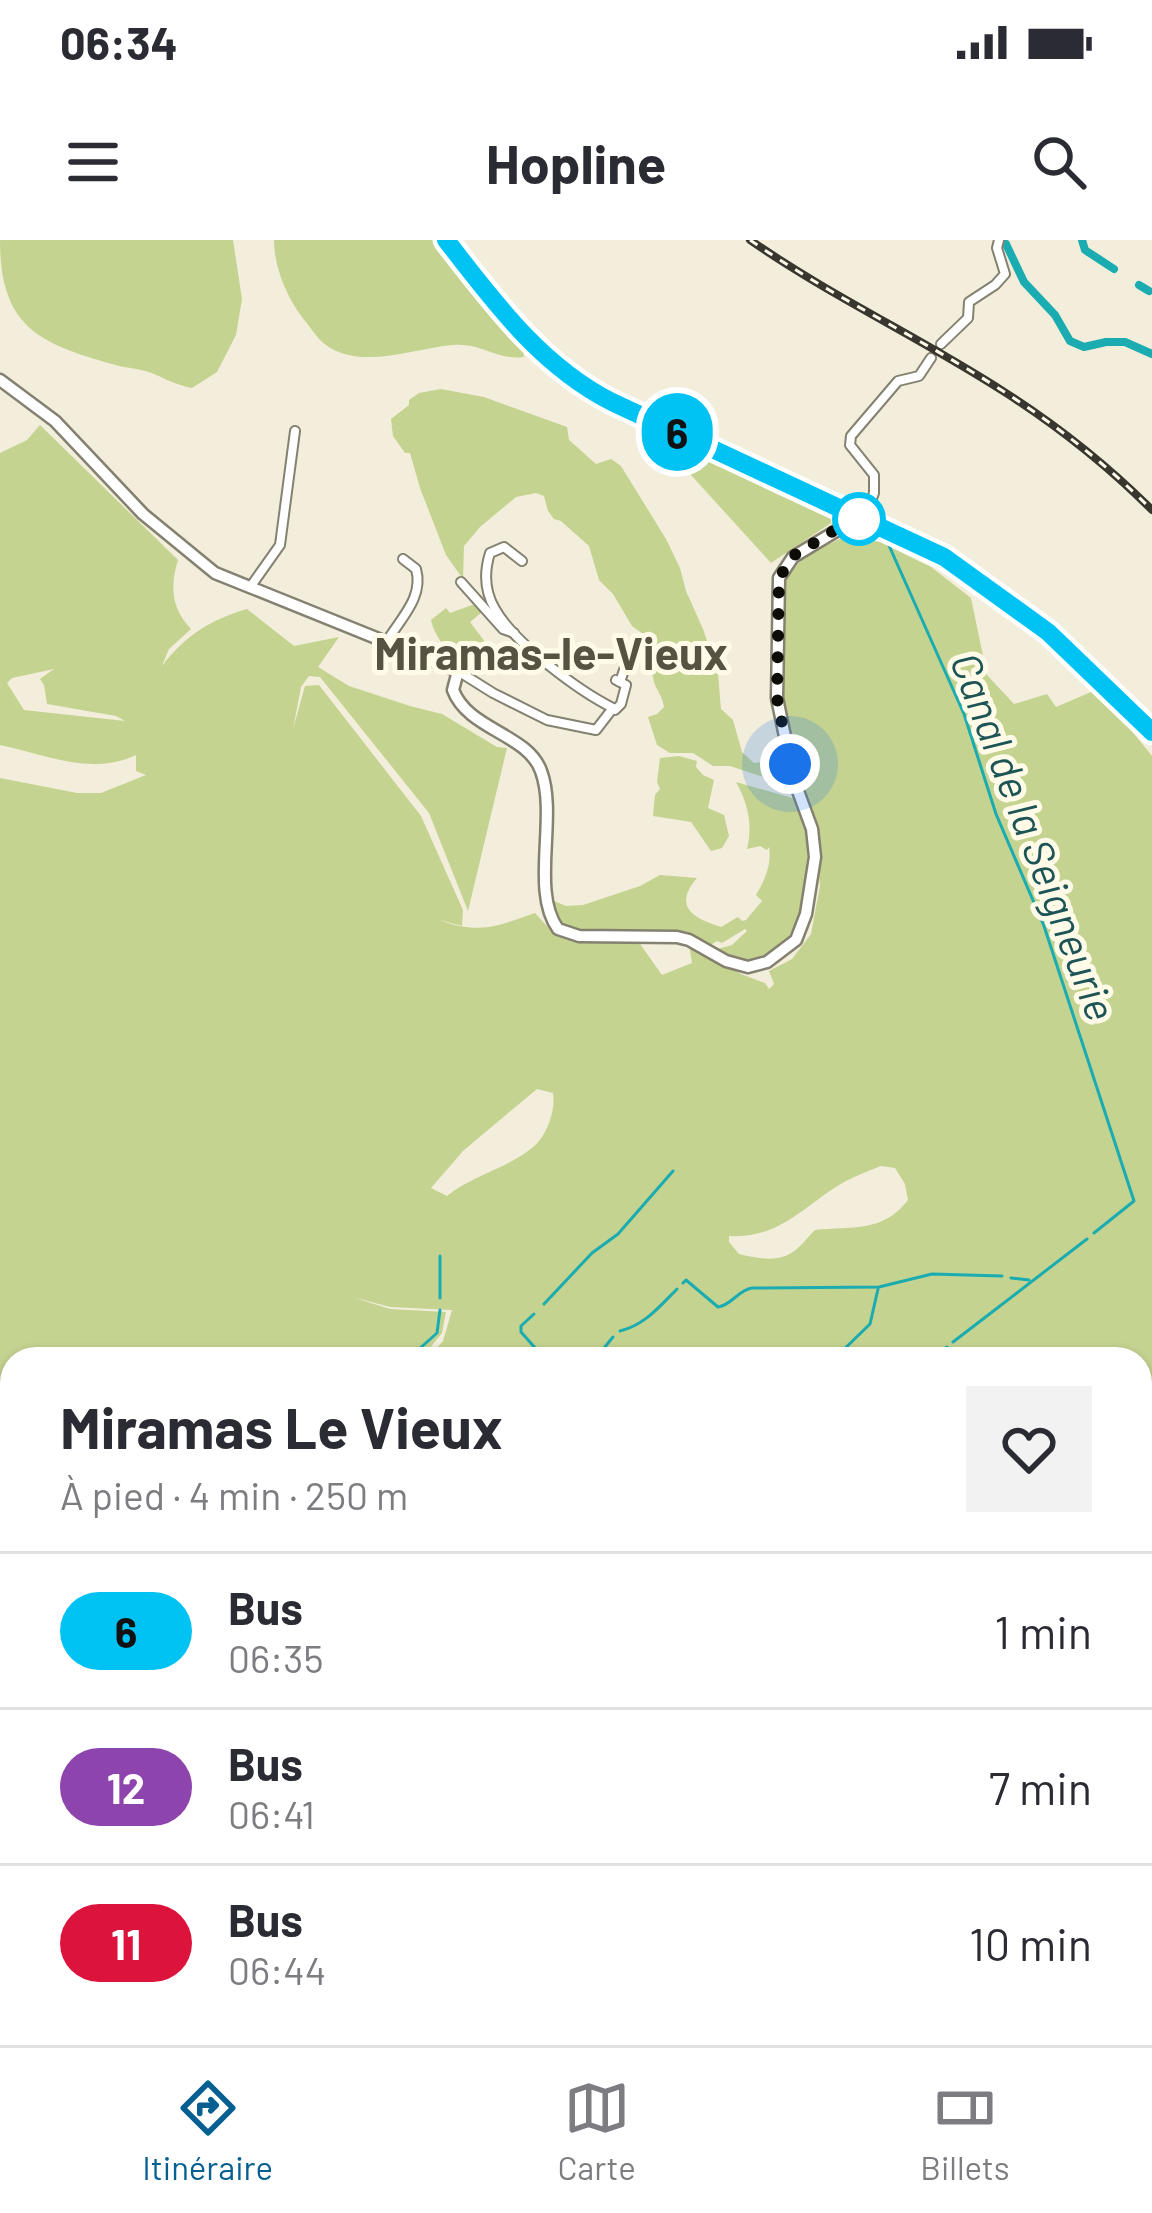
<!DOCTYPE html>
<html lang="fr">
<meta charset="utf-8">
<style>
:root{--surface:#fff;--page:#f2f2f3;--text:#2b2b33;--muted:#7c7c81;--line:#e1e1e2;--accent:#056091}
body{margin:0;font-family:Barlow,sans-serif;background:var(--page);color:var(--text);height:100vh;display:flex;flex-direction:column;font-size:45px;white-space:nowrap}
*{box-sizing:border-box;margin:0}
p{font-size:39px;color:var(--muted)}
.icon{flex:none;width:66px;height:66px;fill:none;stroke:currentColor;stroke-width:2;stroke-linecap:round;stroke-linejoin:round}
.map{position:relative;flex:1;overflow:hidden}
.drawer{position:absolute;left:0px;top:1107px;width:1152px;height:699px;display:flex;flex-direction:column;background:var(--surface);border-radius:36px 36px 0 0;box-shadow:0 3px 9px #0004}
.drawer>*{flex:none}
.badge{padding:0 24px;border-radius:39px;font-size:42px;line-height:78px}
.you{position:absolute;width:60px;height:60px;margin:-30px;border:9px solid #fff;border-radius:50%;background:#1a73e8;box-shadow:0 0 0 18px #1a73e833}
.map>.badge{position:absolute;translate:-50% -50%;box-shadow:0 0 0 6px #fff}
.round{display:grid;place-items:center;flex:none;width:126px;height:126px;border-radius:0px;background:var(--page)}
.head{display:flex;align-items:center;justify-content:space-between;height:204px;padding:0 60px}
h1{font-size:57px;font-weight:700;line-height:90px}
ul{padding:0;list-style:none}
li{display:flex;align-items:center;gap:36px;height:156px;padding:0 60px;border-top:3px solid var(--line)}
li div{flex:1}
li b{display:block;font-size:45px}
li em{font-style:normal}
li .badge{min-width:132px;font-weight:700;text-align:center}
.status{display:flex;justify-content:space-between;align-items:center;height:84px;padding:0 60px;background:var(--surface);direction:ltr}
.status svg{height:33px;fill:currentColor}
header{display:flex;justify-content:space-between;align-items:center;height:156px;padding:0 60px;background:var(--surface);font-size:54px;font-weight:700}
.tabs{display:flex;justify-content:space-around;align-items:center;height:168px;border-top:3px solid var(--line);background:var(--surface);font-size:33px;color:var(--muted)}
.tabs a{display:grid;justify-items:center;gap:6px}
.tabs .on{color:var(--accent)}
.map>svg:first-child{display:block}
.green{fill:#c5d390;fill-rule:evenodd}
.water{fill:#1aacb0}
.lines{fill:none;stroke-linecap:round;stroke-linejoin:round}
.stream{stroke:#1aacb0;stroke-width:3}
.canal{stroke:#1aacb0;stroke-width:8}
.minor-casing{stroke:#848170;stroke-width:12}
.tertiary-casing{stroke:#848170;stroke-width:15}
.primary-casing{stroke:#a05b53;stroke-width:18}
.minor{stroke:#fff;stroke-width:8}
.tertiary{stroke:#fff;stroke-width:10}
.primary{stroke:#f5b6b0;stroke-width:14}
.rail-casing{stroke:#38362e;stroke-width:8}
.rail{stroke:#fffbe8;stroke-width:3;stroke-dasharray:9;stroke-linecap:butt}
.line-casing{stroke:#fff;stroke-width:27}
.line{stroke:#00c3f4;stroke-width:18}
.walk{stroke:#0d0c06;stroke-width:12;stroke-dasharray:0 21.6}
.stop-dot{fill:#fff;stroke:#00c3f4;stroke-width:6}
.labels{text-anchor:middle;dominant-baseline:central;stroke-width:10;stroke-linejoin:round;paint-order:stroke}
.water-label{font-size:42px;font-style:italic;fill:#1d5455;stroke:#fffbe8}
.quarter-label{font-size:45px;font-weight:bold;fill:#565343;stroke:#fffbe8}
</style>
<div class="status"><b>06:34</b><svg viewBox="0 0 49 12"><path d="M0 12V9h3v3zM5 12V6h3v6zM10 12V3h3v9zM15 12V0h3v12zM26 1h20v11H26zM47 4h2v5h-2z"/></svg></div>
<header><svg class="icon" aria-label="menu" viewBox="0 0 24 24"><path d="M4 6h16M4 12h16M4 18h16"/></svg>Hopline<svg class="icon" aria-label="search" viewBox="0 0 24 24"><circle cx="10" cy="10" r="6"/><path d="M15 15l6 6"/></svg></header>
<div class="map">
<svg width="1152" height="1805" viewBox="0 0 1152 1805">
<rect width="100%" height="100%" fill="#f2eedb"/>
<g class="green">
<path d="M0,0H233L242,59L236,95L217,132L192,148C176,145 164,138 149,132C137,128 124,128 112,124C37,103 0,85 0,0Z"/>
<path d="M274,0H437L523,110L524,117C499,121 480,102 453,105C412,108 354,134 319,99C313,92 308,84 302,77C286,56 274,26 274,0Z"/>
<path d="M441,149L484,157L567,187L569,200L596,224L611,219L621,226L666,299L680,328L686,351L703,389L718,434L721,469L733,480L742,512L754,523L777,520L788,552L769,539L730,526H713L693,513H670L657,505L648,477L657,474L664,467C662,451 650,446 653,427L644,418L643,394L632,386L613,354L599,340L589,306L561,281L554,279L548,271L544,256L536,253L516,257L480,287L464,306L463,339L446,315L420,248L410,213H405L393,196L391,179L409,165V160L419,153Z"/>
<path d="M40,185L178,320C170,346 171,368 191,389L169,409L162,426C186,395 210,380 247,369L294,406L339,397L318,427L349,446L410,466L442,474L497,507L507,508L468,671L429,573L320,437L309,436L301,447L293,489L305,446L319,445L421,576L463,670L462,686L440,680C478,695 498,686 535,673L555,695L574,701H638L662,735L692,723L689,704L741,734L765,743L769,749L774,744L769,731L792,719L811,694L820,646L814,585L808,561L796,535L781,476L786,339L804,316L844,297L880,302L931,327L971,358L987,435L1014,464L1047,454L1056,467L1098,449L1152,516V1707L1140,1696V1119H476L475,1114L461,1108L443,1119H427L443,1101L452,1070L390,1067L352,1057L390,1069L446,1072L442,1093L421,1119H12V1364L0,1378L12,1397V1655L0,1669L3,1610L0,1597L9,1585L0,1591V538L77,553H101L146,535L136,531V515C91,536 47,515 0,505V213L27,200ZM54,429L40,439L44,445L47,464L116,476L125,481L24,470L7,443L12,438ZM537,849L553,853C556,870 547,896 533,907C509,928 472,935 447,956L431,948L463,911ZM881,926L895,928L905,944L908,960C883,993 852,986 815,990C809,995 806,1001 800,1006C783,1024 760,1019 739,1014L729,1002V996C780,999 803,966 844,942C855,936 868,931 881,926Z"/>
<polygon points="705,216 717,219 831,274 831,283 771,323 691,235 687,218 702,220"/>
<path d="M475,364L482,372L470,382L486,403L475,412L464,427C451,419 434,395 431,380L446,368L450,373Z"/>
<polygon points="679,516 697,521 696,527 703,535 714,540 708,568 724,575 729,596 722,608 711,611 691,582 653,576 655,555 660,549 657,542 660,518"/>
<path d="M736,542L796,559L807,593L808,611L799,691L771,715L752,723H740L714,710L732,705L747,691L745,689L722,703L717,701L709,706L696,699L572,693C560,686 551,676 554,661L566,666L583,665L640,646L660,635L697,638C673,666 692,678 721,687L738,677L742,681L746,680L762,661L756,655C765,640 772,624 769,607L767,610L760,606L747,609C753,584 748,564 736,542Z"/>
</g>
<polygon class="water" points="12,1655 12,1794 1140,1794 1140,1754 1152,1756 1152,1793 1142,1805 0,1805 0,1669"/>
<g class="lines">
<g class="stream">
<polyline points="863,291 887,301 964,474 996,574 1044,686 1134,961 1094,993"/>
<polyline points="440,1016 440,1058"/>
<polyline points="1011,1038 1029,1040"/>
<path d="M683,1043L686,1040L718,1067C732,1065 738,1050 752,1048L879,1047L932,1034L1002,1036"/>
<polyline points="544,1064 592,1013 618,994 673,931"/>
<polyline points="534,1074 521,1086 521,1092 545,1119"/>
<path d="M620,1091C645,1085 660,1066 677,1049"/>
<polyline points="953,1102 1087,999"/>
<polyline points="408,1119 437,1093 440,1070"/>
<polyline points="595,1119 613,1097"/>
<polyline points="834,1119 870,1084 878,1049"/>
<polyline points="927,1119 947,1107"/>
<polyline points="1140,1282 1152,1277"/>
<polyline points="1145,1805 1152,1798"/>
</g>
<g class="canal">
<polyline points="1082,0 1085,10 1114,29"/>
<polyline points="1006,4 1024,42 1055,75 1070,101 1084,107 1106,102 1125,102 1152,114"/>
<polyline points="1139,45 1149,51"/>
</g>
<g class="minor-casing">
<g id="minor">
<polyline points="941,104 968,78 969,62 995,45 1005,34 997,8 999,0"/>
<polyline points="862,274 866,274 874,253 874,235 850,205 851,196 898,141 919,136 931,118"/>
<polyline points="461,342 503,389 514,393"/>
<polyline points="251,346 280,305 295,191"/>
<path d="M387,401C401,378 424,357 416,329L403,319"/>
<path d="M458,431L493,453L547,480L596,490L613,468C579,451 514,403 495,369C485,352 484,332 490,313L504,307L522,321"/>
<polyline points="620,442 628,418"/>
<polyline points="615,470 621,464 626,445 616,440"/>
</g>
</g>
<g class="tertiary-casing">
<path id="tertiary" d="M0,140L55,181L143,274L215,333L458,431L453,450C468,490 528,494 541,531C558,576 530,651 558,689L579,696L677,697L689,700L726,721L748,727L767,722L796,700L806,674L815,617L812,589L794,540L777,458L779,338L793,317L861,276"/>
</g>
<g class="primary-casing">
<g id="primary">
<path d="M446,0C490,55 532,113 592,152L944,317"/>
<polyline points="941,315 1048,392 1152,492"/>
</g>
</g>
<use href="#minor" class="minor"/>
<use href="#tertiary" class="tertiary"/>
<use href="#primary" class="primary"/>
<g class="rail-casing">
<path id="rail" d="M750,0C832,57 923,99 1006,153C1059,187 1108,226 1152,270"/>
</g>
<use href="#rail" class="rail"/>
</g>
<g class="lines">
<g class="line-casing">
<path id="line" d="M446,0C494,62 541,126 612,162L944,317L1048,392L1152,492"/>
</g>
<use href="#line" class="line"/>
<polyline class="walk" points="790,524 777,458 779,338 793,316 856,277 859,279"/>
</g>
<circle class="stop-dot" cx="859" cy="279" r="24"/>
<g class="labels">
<g class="water-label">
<text transform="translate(1035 596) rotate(69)">Canal de la Seigneurie</text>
</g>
<g class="quarter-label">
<text x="551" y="412">Miramas-le-Vieux</text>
</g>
</g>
</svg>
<div class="you" style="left:790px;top:524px"></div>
<b class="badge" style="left:677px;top:192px;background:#00c3f4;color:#111">6</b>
<section class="drawer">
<div class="head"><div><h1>Miramas Le Vieux</h1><p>À pied · 4 min · 250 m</p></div><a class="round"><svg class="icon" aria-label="heart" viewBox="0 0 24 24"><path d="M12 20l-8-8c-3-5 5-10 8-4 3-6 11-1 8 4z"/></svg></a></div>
<ul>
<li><span class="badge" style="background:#00c3f4;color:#111">6</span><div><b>Bus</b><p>06:35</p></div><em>1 min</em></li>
<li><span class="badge" style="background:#8e44ad;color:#fff">12</span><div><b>Bus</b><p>06:41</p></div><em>7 min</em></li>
<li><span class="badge" style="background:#dc143c;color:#fff">11</span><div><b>Bus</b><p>06:44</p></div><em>10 min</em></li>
</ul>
</section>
</div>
<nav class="tabs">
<a class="on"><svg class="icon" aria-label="directions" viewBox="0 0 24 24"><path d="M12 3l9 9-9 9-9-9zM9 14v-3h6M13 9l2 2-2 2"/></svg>Itinéraire</a>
<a><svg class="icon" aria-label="map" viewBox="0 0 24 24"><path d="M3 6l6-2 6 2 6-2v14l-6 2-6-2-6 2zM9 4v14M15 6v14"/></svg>Carte</a>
<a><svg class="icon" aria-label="tickets" viewBox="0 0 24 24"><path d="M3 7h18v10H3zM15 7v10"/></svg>Billets</a>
</nav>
